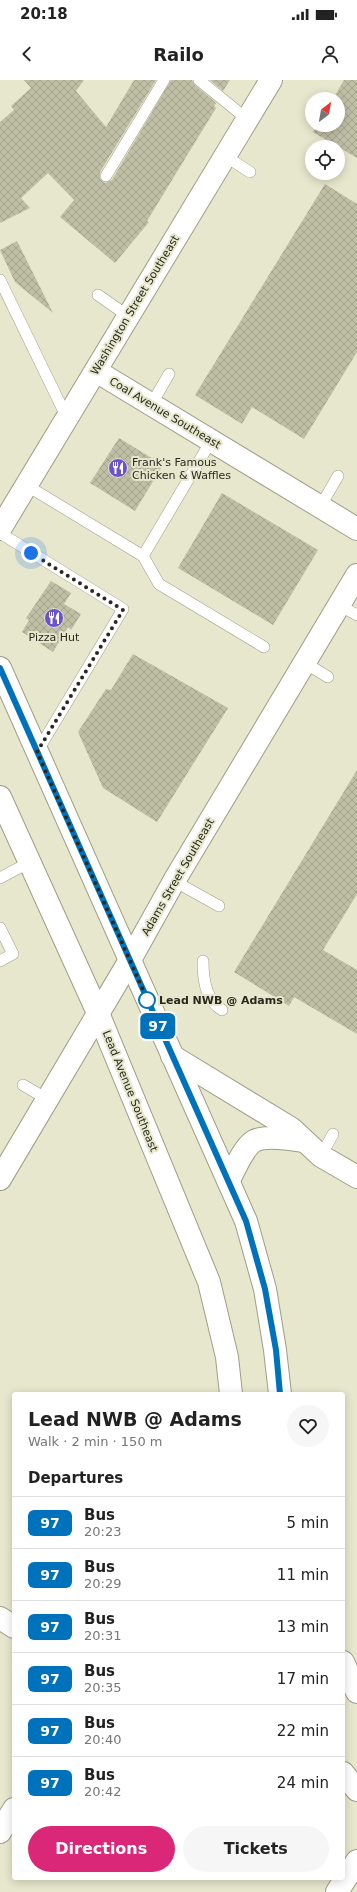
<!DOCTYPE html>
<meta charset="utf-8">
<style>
:root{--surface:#fff;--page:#f6f6f6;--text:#222;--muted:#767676;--line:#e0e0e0;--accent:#db2777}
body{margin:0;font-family:"DejaVu Sans",sans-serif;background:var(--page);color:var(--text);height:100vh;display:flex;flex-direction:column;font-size:15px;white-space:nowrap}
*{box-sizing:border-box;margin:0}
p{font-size:13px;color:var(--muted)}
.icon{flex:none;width:22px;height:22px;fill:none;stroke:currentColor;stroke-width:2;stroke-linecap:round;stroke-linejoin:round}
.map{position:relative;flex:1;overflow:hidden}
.side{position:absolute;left:12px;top:1312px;width:333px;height:488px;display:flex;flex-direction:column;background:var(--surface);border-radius:4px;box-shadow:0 2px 10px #0003}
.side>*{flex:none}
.badge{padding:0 8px;border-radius:6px;font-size:14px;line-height:26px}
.needle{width:26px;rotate:31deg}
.tools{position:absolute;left:305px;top:12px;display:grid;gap:8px}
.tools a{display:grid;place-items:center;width:40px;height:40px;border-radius:50%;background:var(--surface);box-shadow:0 2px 10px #0003;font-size:20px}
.you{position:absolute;width:20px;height:20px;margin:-10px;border:3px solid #fff;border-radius:50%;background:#1a73e8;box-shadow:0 0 0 6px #1a73e833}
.map>.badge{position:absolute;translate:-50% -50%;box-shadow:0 0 0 2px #fff}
h2{padding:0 16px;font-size:15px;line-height:36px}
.round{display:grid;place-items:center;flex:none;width:42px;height:42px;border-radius:21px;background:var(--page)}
.headline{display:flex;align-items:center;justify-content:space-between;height:68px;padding:0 16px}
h1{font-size:19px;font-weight:700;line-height:30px}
.button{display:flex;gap:8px;margin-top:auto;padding:8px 16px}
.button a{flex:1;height:46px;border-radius:24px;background:var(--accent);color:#fff;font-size:16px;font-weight:700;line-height:46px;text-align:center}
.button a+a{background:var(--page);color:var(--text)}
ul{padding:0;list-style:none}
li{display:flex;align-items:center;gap:12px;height:52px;padding:0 16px;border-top:1px solid var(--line)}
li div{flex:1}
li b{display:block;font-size:15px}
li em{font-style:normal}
li .badge{min-width:44px;font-weight:700;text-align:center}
.status{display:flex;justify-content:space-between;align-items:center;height:28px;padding:0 20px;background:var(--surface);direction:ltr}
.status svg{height:11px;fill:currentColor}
header{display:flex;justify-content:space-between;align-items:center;height:52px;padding:0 16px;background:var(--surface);font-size:18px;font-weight:700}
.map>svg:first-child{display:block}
.building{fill:url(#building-cross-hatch)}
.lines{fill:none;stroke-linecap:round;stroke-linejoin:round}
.service-casing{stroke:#9e9e85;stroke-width:12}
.minor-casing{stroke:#9e9e85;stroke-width:24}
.tertiary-casing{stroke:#9e9e85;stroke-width:24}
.secondary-casing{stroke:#9e9e85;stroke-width:24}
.service{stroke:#fff;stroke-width:11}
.minor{stroke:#fff;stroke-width:22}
.tertiary{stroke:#fff;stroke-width:22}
.secondary{stroke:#fff;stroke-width:22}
.line-casing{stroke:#fff;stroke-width:9}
.line{stroke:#0072bc;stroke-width:6}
.walk{stroke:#29291f;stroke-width:4;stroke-dasharray:0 7.2}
.stop-dot{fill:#fff;stroke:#0072bc;stroke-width:2}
.labels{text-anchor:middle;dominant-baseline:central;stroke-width:4;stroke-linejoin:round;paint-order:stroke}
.street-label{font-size:11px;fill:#29291f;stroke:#e6e7cc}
.poi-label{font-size:11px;fill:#29291f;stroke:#e6e7cc;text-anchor:start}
.stop-label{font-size:11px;font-weight:bold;fill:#29291f;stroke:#e6e7cc;text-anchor:start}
</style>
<div class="status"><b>20:18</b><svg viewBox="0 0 49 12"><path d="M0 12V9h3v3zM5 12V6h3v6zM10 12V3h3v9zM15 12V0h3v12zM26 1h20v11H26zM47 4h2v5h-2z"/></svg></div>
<header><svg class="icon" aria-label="back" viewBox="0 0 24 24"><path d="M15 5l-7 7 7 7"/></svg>Railo<svg class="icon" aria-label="person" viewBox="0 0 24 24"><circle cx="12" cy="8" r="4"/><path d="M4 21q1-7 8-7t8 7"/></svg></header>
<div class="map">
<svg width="357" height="1812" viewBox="0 0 357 1812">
<defs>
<pattern id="building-cross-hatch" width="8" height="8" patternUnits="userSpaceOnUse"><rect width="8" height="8" fill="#bfbfa6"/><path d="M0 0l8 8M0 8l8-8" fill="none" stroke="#a4a48e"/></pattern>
</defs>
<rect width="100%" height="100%" fill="#e6e7cc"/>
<g class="building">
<polygon points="24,0 84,0 76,11 106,47 134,0 156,0 100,92 100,99 105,103 112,100 171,0 192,0 195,5 216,23 214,26 216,28 147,141 149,142 115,183 60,137 74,120 48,93 21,118 30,128 0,143 0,42 14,30 11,26 31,8"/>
<polygon points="210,0 230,0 223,11"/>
<polygon points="344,0 357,0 357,78 313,52 318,45 338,45 338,19 333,19"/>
<polygon points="325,104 357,124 357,272 304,359 252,327 242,344 195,315"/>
<polygon points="17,161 53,233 15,202 0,170"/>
<polygon points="119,358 163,385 135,431 90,403"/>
<polygon points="222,413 318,470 273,545 178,488"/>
<polygon points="51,501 71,513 64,524 81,534 71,550 68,547 53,572 22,552 29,540 26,538"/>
<polygon points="133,574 228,628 157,742 103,708 78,652 106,609 111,610"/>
<polygon points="357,690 357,814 323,870 357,890 357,954 294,917 289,926 234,892"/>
</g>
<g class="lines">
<g class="service-casing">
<g id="service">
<polyline points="199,0 247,39"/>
<polyline points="225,76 250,92"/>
<polyline points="106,96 164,0"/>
<polyline points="0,200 67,338"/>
<polyline points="98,215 128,236"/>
<polyline points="151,325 169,294"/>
<polyline points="26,405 143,476 211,361"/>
<polyline points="320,427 338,396"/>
<polyline points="0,453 123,529 37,672"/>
<polyline points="143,476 159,504 264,567"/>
<polyline points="339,525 357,535"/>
<polyline points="305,583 328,597"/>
<polyline points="0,798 30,782"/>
<polyline points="174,801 219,826"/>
<polyline points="0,848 13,874 0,881"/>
<path d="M203,881C203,898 205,920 222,930"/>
<polyline points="23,1005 47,1019"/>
<polyline points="321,1076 333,1054"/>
</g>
</g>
<g class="minor-casing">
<g id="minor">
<polyline points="96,291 357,449"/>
<polyline points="172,976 292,1049 321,1076 357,1097"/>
<polyline points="0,1099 130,880 174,801 357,495"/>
<path d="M229,1100C235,1089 243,1068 254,1061C265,1055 291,1059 303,1061"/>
<polyline points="0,1538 14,1547"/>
<polyline points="0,1752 14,1729"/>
<polyline points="337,1812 357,1781"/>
</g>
</g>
<g class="tertiary-casing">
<polyline id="tertiary" points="0,449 271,0"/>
</g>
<g class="secondary-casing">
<g id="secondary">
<polyline points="0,588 246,1141 265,1209 275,1270 280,1314"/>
<polyline points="0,717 98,933 209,1202 227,1277 231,1314"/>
<polyline points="343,1582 357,1612"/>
<polyline points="343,1693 357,1710"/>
</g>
</g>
<use href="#service" class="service"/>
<use href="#minor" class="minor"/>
<use href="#tertiary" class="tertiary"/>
<use href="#secondary" class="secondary"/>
</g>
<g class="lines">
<g class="line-casing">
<polyline id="line" points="0,588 246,1141 265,1209 276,1270 280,1314"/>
</g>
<use href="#line" class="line"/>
<polyline class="walk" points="31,473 123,530 37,672 148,921 147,920"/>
</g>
<defs>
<g id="restaurant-disc" transform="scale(1)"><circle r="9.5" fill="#6c52cc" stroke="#e6e7cc"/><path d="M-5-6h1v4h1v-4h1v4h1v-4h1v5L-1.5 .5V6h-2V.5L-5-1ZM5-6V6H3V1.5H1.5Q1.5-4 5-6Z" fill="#fff"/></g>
</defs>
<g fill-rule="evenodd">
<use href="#restaurant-disc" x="118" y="388"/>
<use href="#restaurant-disc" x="54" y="538"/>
</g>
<circle class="stop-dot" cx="147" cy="920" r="8"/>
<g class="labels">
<g class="street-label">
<text transform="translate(135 225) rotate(-59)">Washington Street Southeast</text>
<text transform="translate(165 333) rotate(31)">Coal Avenue Southeast</text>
<text transform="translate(178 797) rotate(-60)">Adams Street Southeast</text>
<text transform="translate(130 1011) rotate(68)">Lead Avenue Southeast</text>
</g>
<g class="poi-label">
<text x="132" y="382">Frank's Famous<tspan x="132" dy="13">Chicken &amp; Waffles</tspan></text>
<text x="54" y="557" text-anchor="middle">Pizza Hut</text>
</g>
<g class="stop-label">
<text x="159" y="920">Lead NWB @ Adams</text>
</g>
</g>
</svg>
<div class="tools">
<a><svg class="needle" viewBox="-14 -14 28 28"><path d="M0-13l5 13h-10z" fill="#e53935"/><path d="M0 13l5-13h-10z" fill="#767676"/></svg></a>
<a><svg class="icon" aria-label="locate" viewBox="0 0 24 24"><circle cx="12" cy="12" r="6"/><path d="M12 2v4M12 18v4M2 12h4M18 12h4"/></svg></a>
</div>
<div class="you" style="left:31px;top:473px"></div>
<b class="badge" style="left:158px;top:946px;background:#0072bc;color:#fff">97</b>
<section class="side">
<div class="headline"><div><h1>Lead NWB @ Adams</h1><p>Walk · 2 min · 150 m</p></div><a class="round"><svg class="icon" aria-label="heart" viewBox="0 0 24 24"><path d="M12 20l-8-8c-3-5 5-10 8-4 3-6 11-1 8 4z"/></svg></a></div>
<h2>Departures</h2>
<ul>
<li><span class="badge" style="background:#0072bc;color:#fff">97</span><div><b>Bus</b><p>20:23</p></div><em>5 min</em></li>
<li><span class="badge" style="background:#0072bc;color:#fff">97</span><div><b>Bus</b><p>20:29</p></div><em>11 min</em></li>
<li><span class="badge" style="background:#0072bc;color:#fff">97</span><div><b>Bus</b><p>20:31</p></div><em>13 min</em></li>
<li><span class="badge" style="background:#0072bc;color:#fff">97</span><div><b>Bus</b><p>20:35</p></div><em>17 min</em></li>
<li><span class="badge" style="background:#0072bc;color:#fff">97</span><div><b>Bus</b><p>20:40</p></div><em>22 min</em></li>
<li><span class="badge" style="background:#0072bc;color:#fff">97</span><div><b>Bus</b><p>20:42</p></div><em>24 min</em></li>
</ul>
<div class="button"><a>Directions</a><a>Tickets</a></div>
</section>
</div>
